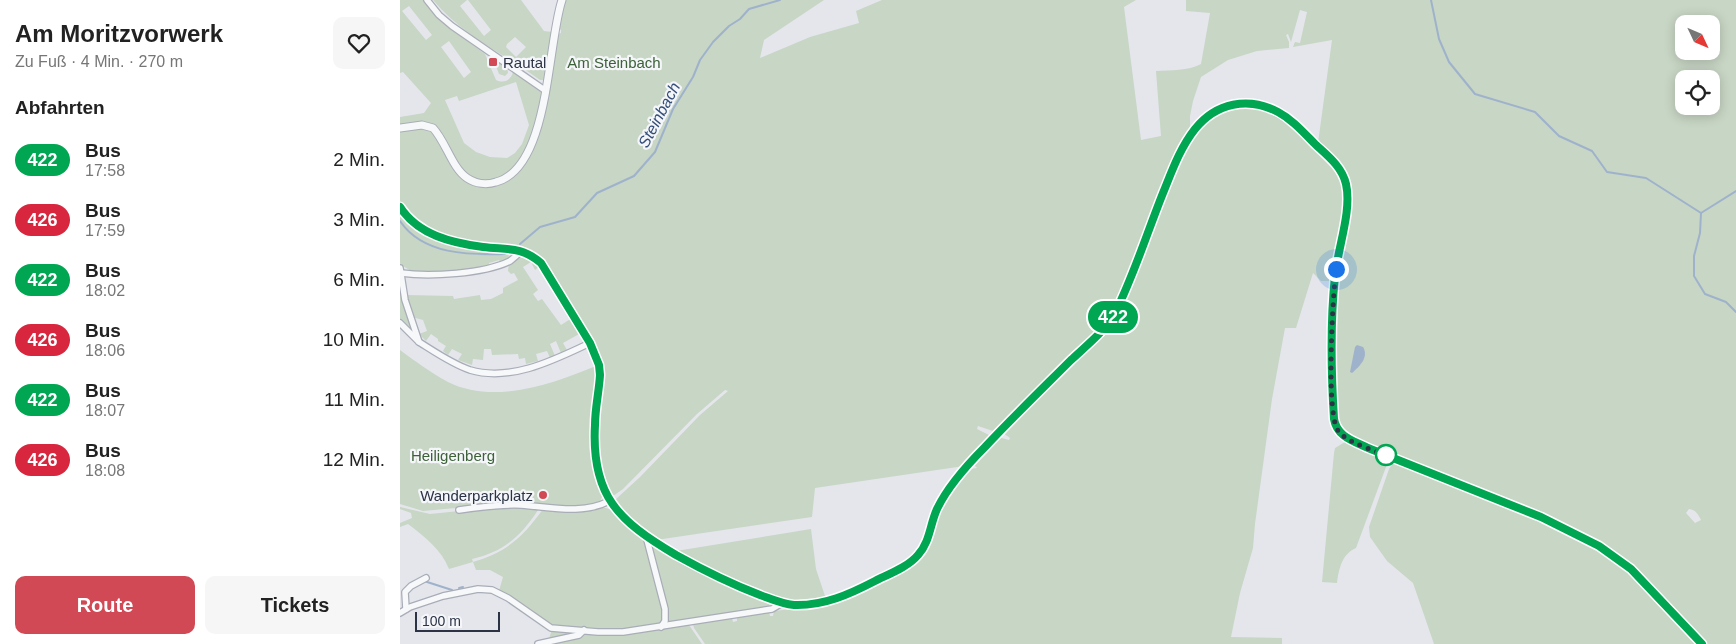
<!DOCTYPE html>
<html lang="de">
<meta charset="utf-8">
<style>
:root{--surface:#fff;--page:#f6f6f6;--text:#222;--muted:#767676;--accent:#d14954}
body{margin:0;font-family:Helvetica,sans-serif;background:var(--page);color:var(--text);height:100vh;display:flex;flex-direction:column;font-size:19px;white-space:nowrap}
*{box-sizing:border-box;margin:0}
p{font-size:16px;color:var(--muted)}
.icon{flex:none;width:28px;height:28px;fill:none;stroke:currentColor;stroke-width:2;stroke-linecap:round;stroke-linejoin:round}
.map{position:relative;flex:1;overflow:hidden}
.sheet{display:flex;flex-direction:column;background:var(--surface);width:400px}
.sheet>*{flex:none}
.badge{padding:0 10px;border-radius:16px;font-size:18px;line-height:32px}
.needle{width:32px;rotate:134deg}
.controls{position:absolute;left:1275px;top:15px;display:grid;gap:10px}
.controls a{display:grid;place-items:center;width:45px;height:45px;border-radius:10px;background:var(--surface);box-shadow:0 2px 12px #0003;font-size:25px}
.scale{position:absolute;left:15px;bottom:12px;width:85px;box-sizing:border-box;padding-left:5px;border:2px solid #2b3345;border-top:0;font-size:14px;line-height:18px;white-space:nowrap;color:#2b3345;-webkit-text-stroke:4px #f4f6f9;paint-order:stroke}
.you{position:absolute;width:25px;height:25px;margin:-12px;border:4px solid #fff;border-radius:50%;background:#1a73e8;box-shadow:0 0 0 8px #1a73e833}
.map>.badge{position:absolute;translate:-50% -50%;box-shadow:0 0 0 2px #fff}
h2{padding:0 15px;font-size:19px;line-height:45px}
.round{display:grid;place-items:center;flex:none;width:52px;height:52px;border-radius:10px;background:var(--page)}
.overview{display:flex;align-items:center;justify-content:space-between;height:85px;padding:0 15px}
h1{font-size:24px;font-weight:600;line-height:38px}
.primary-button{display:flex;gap:10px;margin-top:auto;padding:10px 15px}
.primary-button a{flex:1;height:58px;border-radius:10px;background:var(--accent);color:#fff;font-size:20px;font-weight:600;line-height:58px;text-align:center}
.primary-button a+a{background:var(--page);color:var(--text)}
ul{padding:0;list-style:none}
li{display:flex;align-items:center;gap:15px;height:60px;padding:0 15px}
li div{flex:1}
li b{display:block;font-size:19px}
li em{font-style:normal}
li .badge{min-width:55px;font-weight:700;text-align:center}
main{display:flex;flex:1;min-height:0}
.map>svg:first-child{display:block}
.green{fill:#c8d6c5;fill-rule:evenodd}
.water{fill:#9fb2cc}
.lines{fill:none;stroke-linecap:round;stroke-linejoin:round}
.stream{stroke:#9fb2cc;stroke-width:2}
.minor-casing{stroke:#a9adb7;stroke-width:8}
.tertiary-casing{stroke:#a9adb7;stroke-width:9}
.minor{stroke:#f7f8fa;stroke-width:5.5}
.tertiary{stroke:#f7f8fa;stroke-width:7}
.line-casing{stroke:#fff;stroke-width:11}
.line{stroke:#00a651;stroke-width:8}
.walk{stroke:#2b3345;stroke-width:5;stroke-dasharray:0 9}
.poi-dot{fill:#d14954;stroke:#f4f6f9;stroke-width:2}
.stop-dot{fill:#fff;stroke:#00a651;stroke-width:2.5}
.labels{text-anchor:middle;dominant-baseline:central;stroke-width:4.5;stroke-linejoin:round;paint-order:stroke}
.poi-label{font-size:15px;fill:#2b3345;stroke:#f4f6f9;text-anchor:start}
.park-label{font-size:15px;fill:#3d6138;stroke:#f4f6f9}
.water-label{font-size:16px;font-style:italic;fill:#344e7a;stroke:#f4f6f9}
</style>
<main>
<section class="sheet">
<div class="overview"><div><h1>Am Moritzvorwerk</h1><p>Zu Fuß · 4 Min. · 270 m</p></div><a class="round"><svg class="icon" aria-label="heart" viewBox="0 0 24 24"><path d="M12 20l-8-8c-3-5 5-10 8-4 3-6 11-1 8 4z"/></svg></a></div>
<h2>Abfahrten</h2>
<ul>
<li><span class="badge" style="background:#00a651;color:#fff">422</span><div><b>Bus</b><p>17:58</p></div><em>2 Min.</em></li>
<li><span class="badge" style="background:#d7263d;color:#fff">426</span><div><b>Bus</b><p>17:59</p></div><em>3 Min.</em></li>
<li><span class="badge" style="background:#00a651;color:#fff">422</span><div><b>Bus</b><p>18:02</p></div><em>6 Min.</em></li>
<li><span class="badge" style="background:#d7263d;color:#fff">426</span><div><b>Bus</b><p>18:06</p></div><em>10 Min.</em></li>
<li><span class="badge" style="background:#00a651;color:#fff">422</span><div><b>Bus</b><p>18:07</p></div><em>11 Min.</em></li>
<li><span class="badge" style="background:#d7263d;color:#fff">426</span><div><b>Bus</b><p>18:08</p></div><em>12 Min.</em></li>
</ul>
<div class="primary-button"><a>Route</a><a>Tickets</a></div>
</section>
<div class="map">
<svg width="1336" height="644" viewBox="0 0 1336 644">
<rect width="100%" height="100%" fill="#e4e6ec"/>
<g class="green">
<path d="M0,0H23L48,27L85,54L96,80C104,84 111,80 113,72L141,92L143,97C135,125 127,176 91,180C83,181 76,181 69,176C60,170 44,140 36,129L0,126V117L24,113L31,103L3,72L0,73ZM9,6L32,35L26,40L2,11ZM49,41L71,72L64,78L41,47ZM116,82L129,125L122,144L115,153L107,158L90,157L76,152L64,143L45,100L57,96L59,101Z"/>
<path d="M33,0H67L60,6L84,36L91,30L68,0H121L144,31L152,32L146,76L144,80H140C104,54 62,35 33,0ZM115,37L126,47L116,57L106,47L107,44Z"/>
<path d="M165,0H424L364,40L360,58L410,37L459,23L456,11L482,0H736L724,7L741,140L761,136L756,71C771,70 788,71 801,64L810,13L786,11V0H1336V644H1304L1233,566L1201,544L957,440L949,435V432L946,430L945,433C942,429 938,425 937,420C934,404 935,386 935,370C934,332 935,294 941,256C944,235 954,211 951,189C948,169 932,156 918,143L932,40L893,47L895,42L900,43L907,12L900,10L891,42L888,34L886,35L889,42V48L857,51L828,60L801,77L793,101L790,116V130L765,180L713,310L705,322L600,428L593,431L578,426L577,429L589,435V438L564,466L415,488L412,517L256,540L223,514L215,503V500L240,477L300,415L328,391L325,390L297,414L223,489L213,496L209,494C201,474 196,455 197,433C199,396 212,378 192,342L143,262C124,241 111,247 86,246C71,245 32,235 20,226C12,219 5,211 0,202V132L20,128L33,133L63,177C73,179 87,185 98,184C117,182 127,160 134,145L158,34L161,33V30L158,28ZM1284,24H1311V51H1284ZM1284,79H1311V106H1284ZM1289,509C1296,510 1298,514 1301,520L1295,523L1286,513Z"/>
<polygon points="95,60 107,68 108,73 105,76 99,74 94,61"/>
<path d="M835,106C850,107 863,108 876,115C890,122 939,164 942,178C948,202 940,223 936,246C934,258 933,269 932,281H921L913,273L896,328H885L872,399L855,524L853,548L840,593L831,637L882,638V644H305L294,628L293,624L332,618L333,622L337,621V617L369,612L370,616H373L374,611L427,605L443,599L512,564L541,507L570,469L577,468L573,464L598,437L609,440L610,438L603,433L705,332L719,313L770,183L790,142L806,121L816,114Z"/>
<path d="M0,212C27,246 68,245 108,251L109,259L100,262L99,260L89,263V265L57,271L15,273L1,265L0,263Z"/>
<polygon points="125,256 128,256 140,266 135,270 131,262 123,267 138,290 133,294 138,301 142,299 161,325 172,318 181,333 163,343 167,350 161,353 156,341 150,344 155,356 150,358 147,351 136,354 138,361 126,364 125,358 119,359 118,354 92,355 91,349 84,349 83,360 73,359 72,365 58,360 62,354 52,349 48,355 43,351 46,346 38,341 38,339 31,334 26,341 19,334 27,331 23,320 12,317 6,295 53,296 54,299 80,295 81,300 91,299 103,293 103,288 118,280 114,273 111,274 108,271 109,263"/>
<polygon points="0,284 13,331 12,332 0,321"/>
<path d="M0,350C15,361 31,373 48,382C94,405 152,384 196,366V387L193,422L191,423L192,449L195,474L203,495L199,503L181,507L89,505L23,511L0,504Z"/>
<path d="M945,442L986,458V467L956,548C942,554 939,568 937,583L922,582L934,453L935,448Z"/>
<polygon points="994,462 1140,519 1198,549 1229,570 1297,644 1034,644 1013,583 987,561 970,537 969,527 989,469"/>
<path d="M0,507L30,514L89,508L119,507L136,508L138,510C121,536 104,552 72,559L73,562C107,552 123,537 143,509L206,508L212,510L246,542L264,611L262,620L258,624L222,629L153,626L99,591L103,577L90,570H76L73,562L49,569C41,549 25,537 8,524L0,527V523L12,518L11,513L0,509Z"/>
<path d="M411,529L416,569L426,599C416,600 406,602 395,602C360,600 307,568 276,551Z"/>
<polygon points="250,543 310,576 370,603 369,606 272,622 268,621"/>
<path d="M289,625L302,644H149C164,640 180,634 196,634Z"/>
<polygon points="152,629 177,633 149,639"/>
</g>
<path class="water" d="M957,345L963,347C969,357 960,366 952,373L950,372L955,347Z"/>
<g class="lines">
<g class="stream">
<polyline points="1031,0 1039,39 1049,62 1075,94 1135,112 1159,136 1192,151 1207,172 1246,178 1301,213 1336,191"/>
<polyline points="1301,213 1300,233 1294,256 1294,276 1305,294 1326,302 1336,312"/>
<path d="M0,221C23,255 69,255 105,254"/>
<polyline points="120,244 140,227 175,217 197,193 234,176 255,152 273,109 293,77 300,60 313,42 329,26 340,19 349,9 380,0"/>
<polyline points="24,581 52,590"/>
<polyline points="59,588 63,587"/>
</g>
<g class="minor-casing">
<g id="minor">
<polyline points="27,0 39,15 52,26 146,91"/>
<polyline points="0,268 5,300 19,342 0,323"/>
<path d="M1,273C29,277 84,274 110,261C114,258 118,254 122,251"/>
<path d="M19,342C35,352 52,364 70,370C111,382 154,360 190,343"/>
<path d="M59,510C79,507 100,504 121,505C150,507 183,515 209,501"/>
<polyline points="246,536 265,609 265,621 261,627"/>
<polyline points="6,609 5,592 11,586 26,578"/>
<polyline points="0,613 10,607 43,596 78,589 92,590 108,598 151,628 198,632 223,632 372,609 382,603"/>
<polyline points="138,644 179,635 184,630"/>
</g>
</g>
<g class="tertiary-casing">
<g id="tertiary">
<path d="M0,128L22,125L33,128C46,142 52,168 67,178C76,184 87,185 96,182C150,168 147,44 162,0"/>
<path d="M0,207C18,236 55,245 87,248C109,249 123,248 141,263C153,283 165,303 177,323C185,336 195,350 199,364C203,379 197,396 196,411C191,450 195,491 226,519C263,554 314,578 361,595C371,599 381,603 391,604C421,607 447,595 473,582C488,575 508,567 519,554C531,540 531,520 540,504C550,486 565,469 578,454C607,421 640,391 671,360C686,346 704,332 714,314C735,276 747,232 764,191C772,170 781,147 795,129C827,89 871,101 903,132C919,147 942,163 946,186C951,211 939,245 936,271C929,320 931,369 934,419C937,437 954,441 968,448L1141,517L1199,546L1231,569L1302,644"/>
</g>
</g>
<use href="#minor" class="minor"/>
<use href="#tertiary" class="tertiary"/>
</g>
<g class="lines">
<g class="line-casing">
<path id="line" d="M0,207C18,235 52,243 83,247C107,250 121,246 141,263L190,343L199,365L200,375C199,392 195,408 195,425C191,495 218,521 276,555C303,570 331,584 360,595C371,599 382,604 394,605C424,606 450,594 475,581C489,574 508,567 518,555C530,542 530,524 537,509C547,488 569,463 585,447C613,417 642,389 671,360C686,346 705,331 715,313C734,275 747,233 763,193C772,171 780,148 795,129C816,103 848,96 878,112C893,120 904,133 916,145C928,156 942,167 946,184C952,211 938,247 935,276C930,323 931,371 934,419C937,437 954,441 968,448L1141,517L1199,546L1231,569L1302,644"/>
</g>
<use href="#line" class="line"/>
<path class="walk" d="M936,269C933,295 925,417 939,432C950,444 976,451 991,457L986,455"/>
</g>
<g class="poi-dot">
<rect x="88" y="57" width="10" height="10" rx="2.5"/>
<circle cx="143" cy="495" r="5"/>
</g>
<circle class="stop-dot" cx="986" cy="455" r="10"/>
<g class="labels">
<g class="poi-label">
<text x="103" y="62">Rautal</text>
<text x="133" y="495" text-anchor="end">Wanderparkplatz</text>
</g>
<g class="park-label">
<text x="214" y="62">Am Steinbach</text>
<text x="53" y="455">Heiligenberg</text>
</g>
<g class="water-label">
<text transform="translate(259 115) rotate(-62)">Steinbach</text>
</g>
</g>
</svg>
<div class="controls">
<a><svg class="needle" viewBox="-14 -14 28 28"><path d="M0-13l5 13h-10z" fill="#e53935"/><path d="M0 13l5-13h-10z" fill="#767676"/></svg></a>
<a><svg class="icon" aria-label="locate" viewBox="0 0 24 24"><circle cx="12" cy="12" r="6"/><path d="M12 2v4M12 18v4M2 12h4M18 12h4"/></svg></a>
</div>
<div class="scale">100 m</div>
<div class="you" style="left:936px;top:269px"></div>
<b class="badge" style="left:713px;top:317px;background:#00a651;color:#fff">422</b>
</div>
</main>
